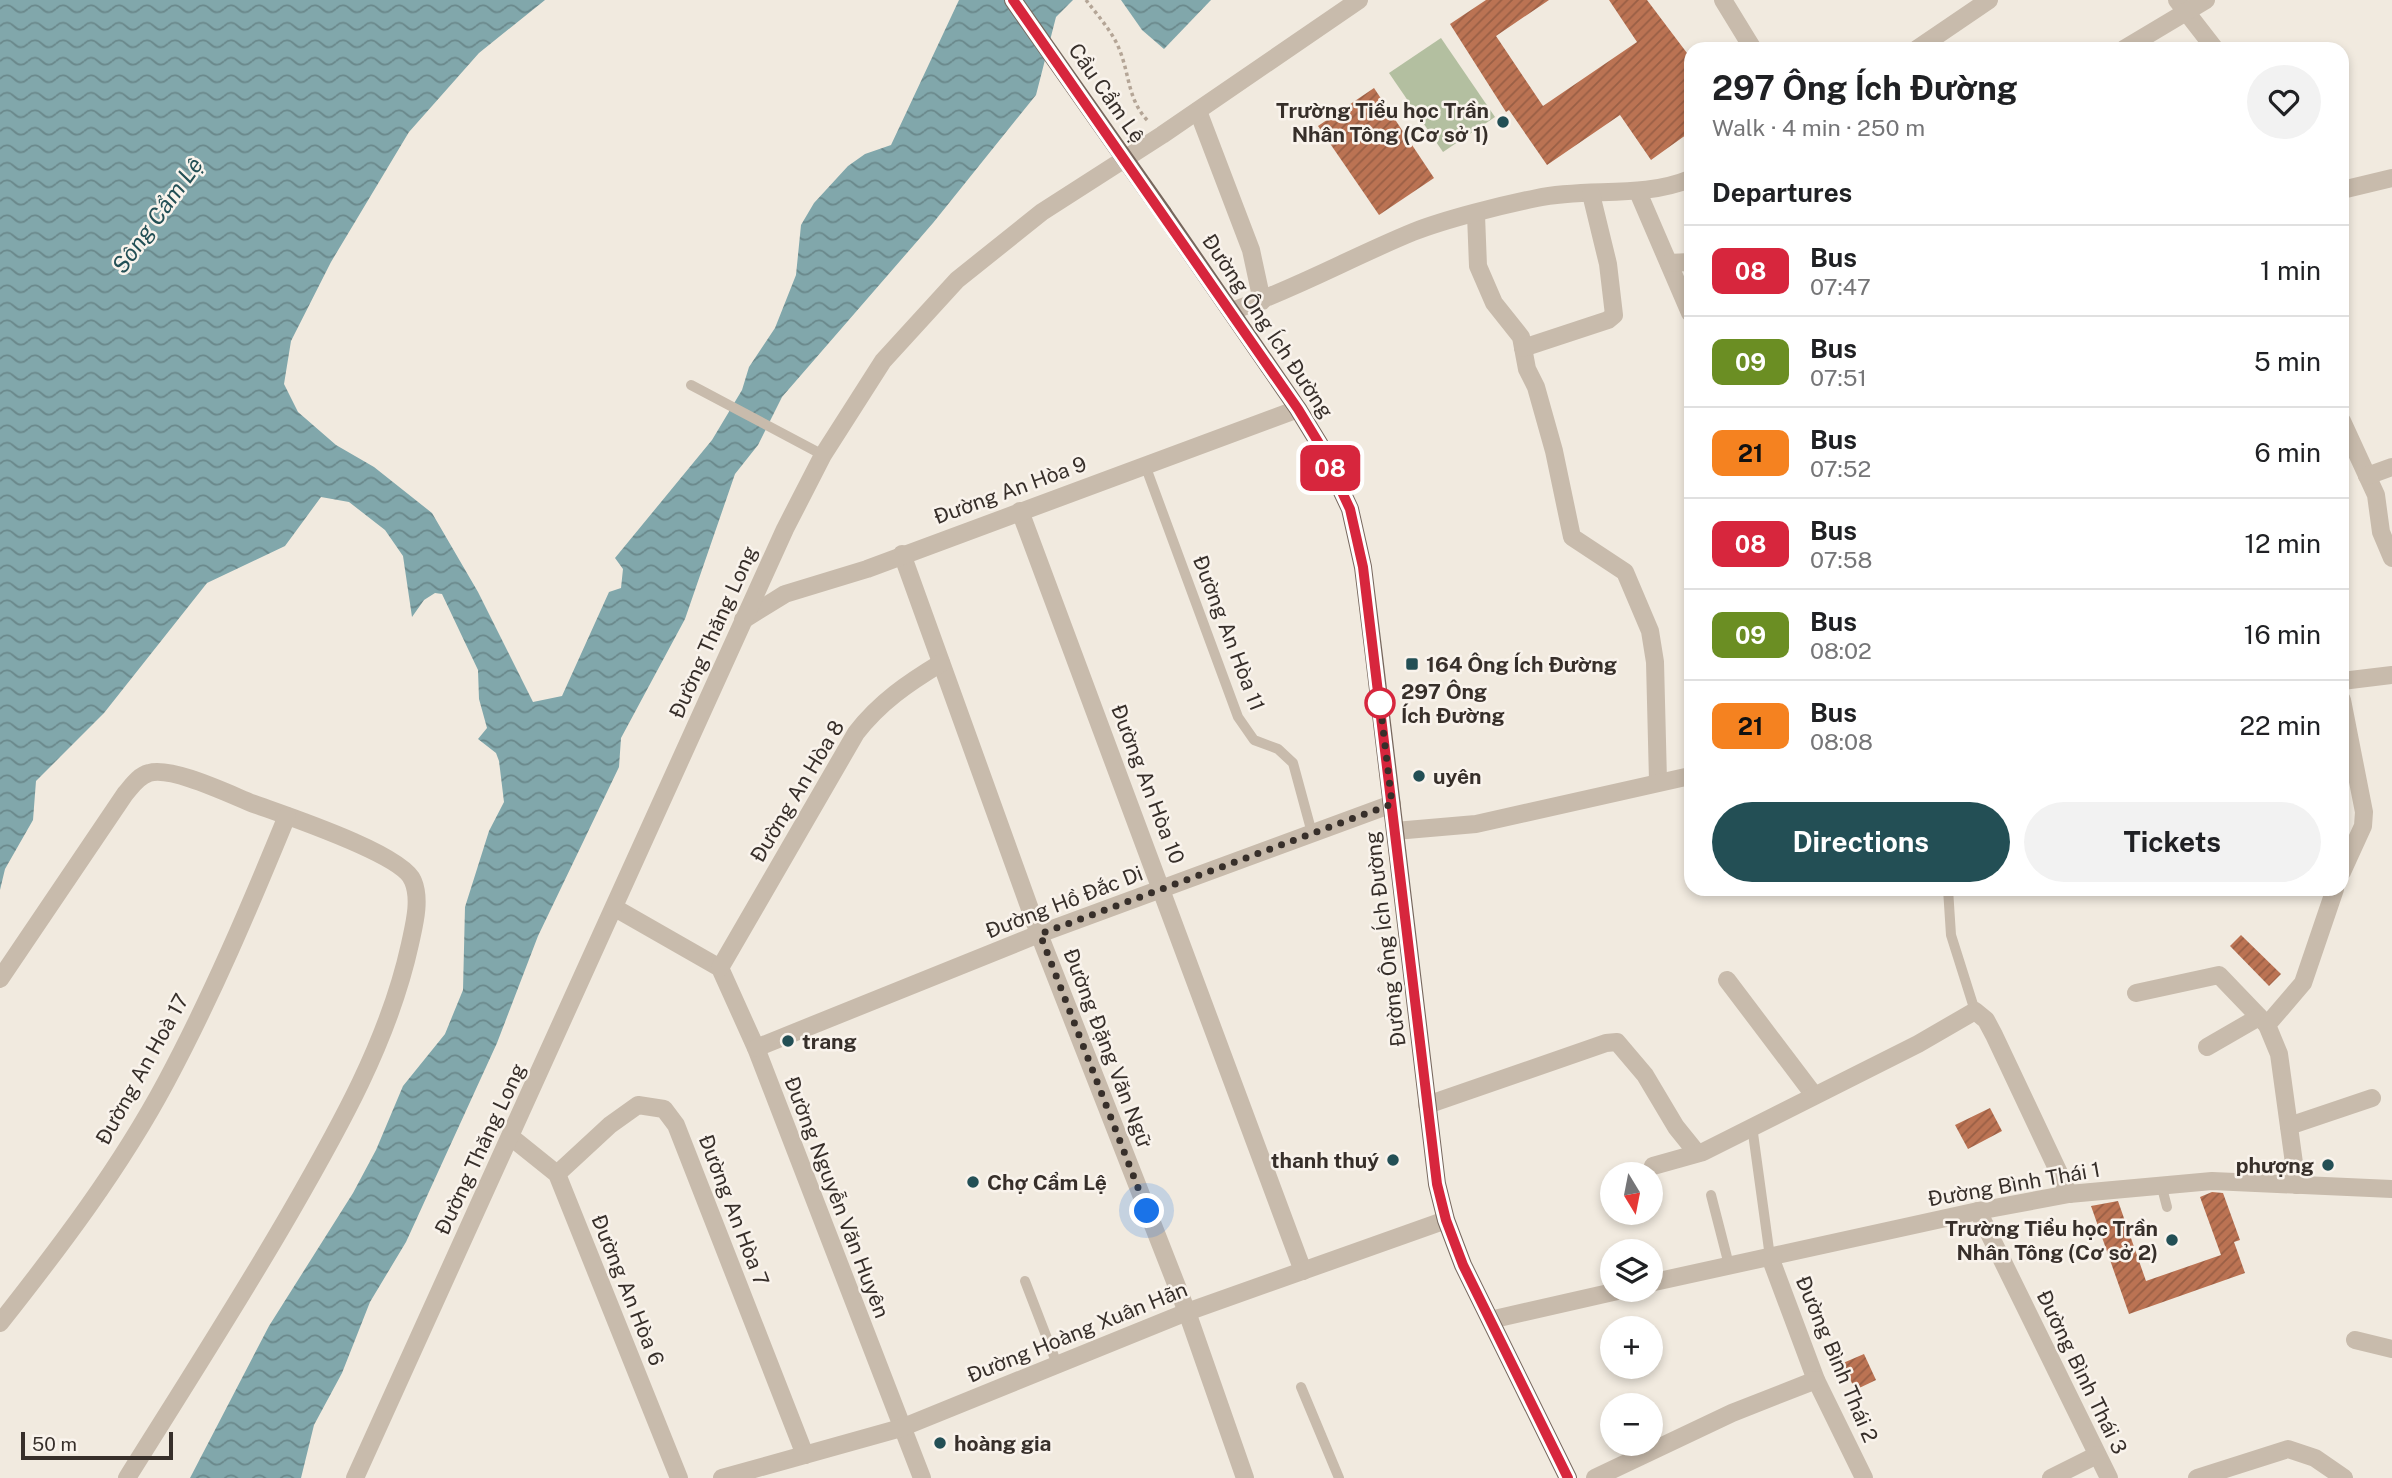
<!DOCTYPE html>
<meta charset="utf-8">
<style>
:root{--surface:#fff;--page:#f2f2f2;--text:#202124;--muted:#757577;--line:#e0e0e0;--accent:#234f55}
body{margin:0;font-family:"Public Sans",sans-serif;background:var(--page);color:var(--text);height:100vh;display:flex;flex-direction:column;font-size:26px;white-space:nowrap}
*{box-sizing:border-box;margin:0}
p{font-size:23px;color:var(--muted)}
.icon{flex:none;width:38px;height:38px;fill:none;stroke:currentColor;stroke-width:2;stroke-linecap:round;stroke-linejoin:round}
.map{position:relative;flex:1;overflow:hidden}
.panel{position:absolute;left:1684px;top:42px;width:665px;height:854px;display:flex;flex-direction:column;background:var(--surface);border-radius:21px;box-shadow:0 4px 10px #0003}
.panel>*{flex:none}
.badge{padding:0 14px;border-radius:10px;font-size:24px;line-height:46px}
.needle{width:46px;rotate:170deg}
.controls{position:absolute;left:1600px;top:1162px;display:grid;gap:14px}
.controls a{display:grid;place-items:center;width:63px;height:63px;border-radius:50%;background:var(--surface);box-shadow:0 4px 10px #0003;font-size:35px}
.scale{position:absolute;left:21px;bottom:18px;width:152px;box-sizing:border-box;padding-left:7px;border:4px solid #372f2a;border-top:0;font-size:19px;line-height:24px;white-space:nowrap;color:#372f2a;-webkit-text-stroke:5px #f9f3ec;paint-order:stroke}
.you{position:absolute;width:35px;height:35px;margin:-18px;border:5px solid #fff;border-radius:50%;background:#1a73e8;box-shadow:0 0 0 10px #1a73e833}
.map>.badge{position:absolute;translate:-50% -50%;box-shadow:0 0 0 4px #fff}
h2{padding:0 28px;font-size:26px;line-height:63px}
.round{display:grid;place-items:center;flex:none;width:74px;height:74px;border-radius:37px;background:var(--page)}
.head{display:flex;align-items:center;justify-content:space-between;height:119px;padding:0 28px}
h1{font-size:33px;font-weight:700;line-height:52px}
.button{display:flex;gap:14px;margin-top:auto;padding:14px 28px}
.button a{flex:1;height:80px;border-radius:42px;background:var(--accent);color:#fff;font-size:28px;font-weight:700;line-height:80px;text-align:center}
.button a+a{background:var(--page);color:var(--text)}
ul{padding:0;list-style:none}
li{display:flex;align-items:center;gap:21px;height:91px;padding:0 28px;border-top:2px solid var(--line)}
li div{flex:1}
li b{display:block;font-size:26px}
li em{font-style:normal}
li .badge{min-width:77px;font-weight:700;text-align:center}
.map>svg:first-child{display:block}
.green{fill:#b3bfa0}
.water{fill:url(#water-waves)}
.building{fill:url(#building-hatch)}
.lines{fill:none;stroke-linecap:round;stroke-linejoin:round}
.path{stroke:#b4a596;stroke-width:3.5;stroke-dasharray:3.5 3.5;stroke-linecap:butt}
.service{stroke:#c8bbac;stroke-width:10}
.minor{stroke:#c8bbac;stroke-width:18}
.tertiary{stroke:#c8bbac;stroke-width:18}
.primary{stroke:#77675d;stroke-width:18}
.primary-bridge{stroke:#77675d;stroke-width:18}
.line-casing{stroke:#fff;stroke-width:16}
.line{stroke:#d7263d;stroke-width:10}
.walk{stroke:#372f2a;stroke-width:7;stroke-dasharray:0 12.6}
.poi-dot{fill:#234f55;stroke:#f9f3ec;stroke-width:2.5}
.stop-dot{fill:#fff;stroke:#d7263d;stroke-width:3.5}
.labels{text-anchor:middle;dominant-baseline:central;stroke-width:5;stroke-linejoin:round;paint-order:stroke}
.street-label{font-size:21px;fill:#372f2a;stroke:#f9f3ec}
.poi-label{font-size:21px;font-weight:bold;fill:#372f2a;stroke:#f9f3ec;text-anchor:start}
.stop-label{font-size:21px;font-weight:bold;fill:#372f2a;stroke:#f9f3ec;text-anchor:start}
.water-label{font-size:23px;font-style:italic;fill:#234f55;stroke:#f9f3ec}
</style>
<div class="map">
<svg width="2392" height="1478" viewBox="0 0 2392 1478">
<defs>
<pattern id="water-waves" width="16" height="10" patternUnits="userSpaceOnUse" patternTransform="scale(1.75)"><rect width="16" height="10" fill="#81a7ab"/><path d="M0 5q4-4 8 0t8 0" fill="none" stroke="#6a888b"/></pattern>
<pattern id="building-hatch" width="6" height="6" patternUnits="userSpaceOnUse" patternTransform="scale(1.75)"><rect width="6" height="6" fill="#bb7353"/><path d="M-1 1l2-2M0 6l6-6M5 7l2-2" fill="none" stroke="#995f45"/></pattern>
</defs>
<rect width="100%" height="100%" fill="#f1eadf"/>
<polygon class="green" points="1441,38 1495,117 1443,152 1389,73"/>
<g class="water">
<polygon points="0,0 545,0 479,53 409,132 331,262 291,341 284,384 298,412 336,445 374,467 432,513 478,592 533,702 562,696 609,592 621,588 623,569 615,558 712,440 742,390 749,367 775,328 796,275 801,225 814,203 848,166 865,154 891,145 959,0 1073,0 1056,17 1036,95 933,223 782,397 758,445 735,474 685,619 621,738 619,767 538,936 497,1043 406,1242 370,1302 342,1373 314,1425 301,1478 190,1478 269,1326 353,1193 376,1150 403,1086 445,1034 463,990 465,907 489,831 504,802 499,761 496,753 478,739 487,728 479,699 478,670 442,594 435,593 424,600 412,617 403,556 385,530 349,502 321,497 285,546 207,583 104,713 36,781 33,820 5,869 0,890"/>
<polygon points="1121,0 1211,0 1164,49 1142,30"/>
</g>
<g class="building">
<polygon points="1486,0 1549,0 1496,36 1543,106 1637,42 1609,0 1647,0 1690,57 1690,132 1651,160 1620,115 1547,165 1509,110 1506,112 1450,24"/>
<polygon points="1374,88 1434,178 1379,215 1318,126"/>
<polygon points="2241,935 2281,974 2269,986 2230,946"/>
<polygon points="1990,1108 2002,1131 1968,1149 1955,1125"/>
<polygon points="2212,1192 2223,1193 2240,1240 2234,1242 2245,1273 2129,1314 2091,1206 2118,1201 2146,1281 2221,1255 2200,1197"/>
<polygon points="1864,1354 1876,1380 1855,1390 1843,1363"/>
</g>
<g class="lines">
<path class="path" d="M1086,0C1098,16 1113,32 1120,51C1130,77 1128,100 1148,121"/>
<g class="service">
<polyline points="691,385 823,455"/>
<polyline points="1145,465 1238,717 1254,740 1278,749 1293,763 1312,833"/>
<polyline points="1948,889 1951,935 1975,1011"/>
<polyline points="1752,1126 1770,1257"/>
<polyline points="2161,1184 2167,1207"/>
<polyline points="1711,1195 1729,1265"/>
<polyline points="1025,1281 1057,1364"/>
<polyline points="1301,1387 1339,1478"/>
</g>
<g class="minor">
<polyline points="1723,0 1753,49"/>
<polyline points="2177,0 2215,49"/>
<polyline points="1917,49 1989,0"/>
<polyline points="2124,49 2206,0"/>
<polyline points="1198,111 1251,250 1262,301"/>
<polyline points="2342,190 2392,178"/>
<polyline points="1638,192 1690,313"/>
<polyline points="1476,215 1478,266 1494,303 1521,337 1527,369 1536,387 1554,451 1572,537 1625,572 1650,631 1655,662 1658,781"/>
<polyline points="1669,263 1690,262"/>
<path d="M1232,311C1295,289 1352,257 1413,232C1446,219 1502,205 1537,198C1588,187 1641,199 1690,179"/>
<polyline points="1523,348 1608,320 1614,315 1608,264 1591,194"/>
<polyline points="2342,421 2376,495 2381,532 2392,558"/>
<polyline points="2367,476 2392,467"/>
<polyline points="1020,511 1303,1271"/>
<polyline points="902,554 1039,934 1187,1312 1245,1478"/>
<polyline points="743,620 785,594 867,569 1298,409"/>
<polyline points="2342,681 2392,675"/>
<polyline points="2342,700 2364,812 2363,826 2342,872"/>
<polyline points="1395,831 1476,824 1690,776"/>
<polyline points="615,908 720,968 756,1048 922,1478"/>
<path d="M720,968L856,733C880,702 908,683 941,663"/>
<path d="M0,979L125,794C132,786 138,776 149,773C172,766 231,795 254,804C284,815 403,854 413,881C421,900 414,925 410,944C389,1040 339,1128 290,1213C238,1303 182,1390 127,1478"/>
<polyline points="1727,980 1814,1095"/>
<polyline points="2136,993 2219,975 2267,1025"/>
<polyline points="2207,1047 2259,1017"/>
<polyline points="756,1048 1039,934 1392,804"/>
<polyline points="1427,1105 1606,1043 1617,1042 1645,1075 1676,1127 1697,1153"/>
<polyline points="2289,1126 2372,1098"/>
<polyline points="511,1137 557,1174 679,1478"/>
<polyline points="1653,1166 1703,1152 1918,1044 1975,1011 1986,1020 1994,1035 2069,1194"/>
<polyline points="557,1174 610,1125 638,1105 664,1109 676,1125 805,1455"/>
<polyline points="2297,1185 2279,1054 2267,1025 2303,983 2335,889"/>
<polyline points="1978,1211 2109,1478"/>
<polyline points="1770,1257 1816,1380 1864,1478"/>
<polyline points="1650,1283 1978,1211 2069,1194 2212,1181 2392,1189"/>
<polyline points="1490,1320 1622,1290"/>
<path d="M0,1323C60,1247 120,1168 166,1082C212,996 250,906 287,816"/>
<polyline points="2355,1340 2392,1349"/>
<polyline points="722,1478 901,1428 1187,1312 1446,1220"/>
<polyline points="1595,1478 1732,1413 1816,1380"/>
<polyline points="2051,1478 2097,1455"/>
<polyline points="2197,1478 2288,1449 2315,1458 2344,1478"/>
</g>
<polyline class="tertiary" points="355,1478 785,529 823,455 883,361 957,280 1042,212 1162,135 1359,0"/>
<polyline class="primary" points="1163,213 1298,409 1320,445 1350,509 1363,567 1374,656 1437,1184 1446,1220 1463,1265 1568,1478"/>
<polyline class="primary-bridge" points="1013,0 1163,213"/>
</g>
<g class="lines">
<g class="line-casing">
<polyline id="line" points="1013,0 1298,409 1320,445 1350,509 1363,567 1437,1184 1446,1220 1463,1265 1568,1478"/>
</g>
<use href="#line" class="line"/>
<polyline class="walk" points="1147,1211 1040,934 1392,804 1380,703"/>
</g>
<g class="poi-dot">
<circle cx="1503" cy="122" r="7"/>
<rect x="1405" y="657" width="14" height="14" rx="3.5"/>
<circle cx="1419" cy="776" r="7"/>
<circle cx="788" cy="1041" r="7"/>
<circle cx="1393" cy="1160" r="7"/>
<circle cx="2328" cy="1165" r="7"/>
<circle cx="973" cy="1182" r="7"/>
<circle cx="2172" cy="1240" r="7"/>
<circle cx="940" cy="1443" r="7"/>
</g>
<circle class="stop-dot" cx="1380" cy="703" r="14"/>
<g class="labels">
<g class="street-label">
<text transform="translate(1107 93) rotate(55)">Cầu Cẩm Lệ</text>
<text transform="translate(1268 326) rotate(56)">Đường Ông Ích Đường</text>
<text transform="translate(1010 490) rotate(-20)">Đường An Hòa 9</text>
<text transform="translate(713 632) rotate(-66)">Đường Thăng Long</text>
<text transform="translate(1229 633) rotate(69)">Đường An Hòa 11</text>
<text transform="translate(1148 784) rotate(69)">Đường An Hòa 10</text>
<text transform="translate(797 791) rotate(-59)">Đường An Hòa 8</text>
<text transform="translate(1064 902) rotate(-21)">Đường Hồ Đắc Di</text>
<text transform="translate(1385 939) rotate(-97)">Đường Ông Ích Đường</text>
<text transform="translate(1108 1048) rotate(69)">Đường Đặng Văn Ngữ</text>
<text transform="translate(142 1069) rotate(-61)">Đường An Hoà 17</text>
<text transform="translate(480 1149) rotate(-65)">Đường Thăng Long</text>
<text transform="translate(2014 1184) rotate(-10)">Đường Bình Thái 1</text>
<text transform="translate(837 1197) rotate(69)">Đường Nguyễn Văn Huyên</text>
<text transform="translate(734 1210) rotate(69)">Đường An Hòa 7</text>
<text transform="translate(628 1290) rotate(68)">Đường An Hòa 6</text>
<text transform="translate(1077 1332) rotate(-22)">Đường Hoàng Xuân Hãn</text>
<text transform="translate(1837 1359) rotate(67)">Đường Bình Thái 2</text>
<text transform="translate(2082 1372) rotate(64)">Đường Bình Thái 3</text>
</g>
<g class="poi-label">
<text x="1489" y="110" text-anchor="end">Trường Tiểu học Trần<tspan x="1489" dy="24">Nhân Tông (Cơ sở 1)</tspan></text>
<text x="1426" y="664">164 Ông Ích Đường</text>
<text x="1433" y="776">uyên</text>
<text x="802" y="1041">trang</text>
<text x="1379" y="1160" text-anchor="end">thanh thuý</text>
<text x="2314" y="1165" text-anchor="end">phượng</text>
<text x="987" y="1182">Chợ Cẩm Lệ</text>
<text x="2158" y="1228" text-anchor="end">Trường Tiểu học Trần<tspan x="2158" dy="24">Nhân Tông (Cơ sở 2)</tspan></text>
<text x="954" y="1443">hoàng gia</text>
</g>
<g class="stop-label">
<text x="1401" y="691">297 Ông<tspan x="1401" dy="24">Ích Đường</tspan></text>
</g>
<g class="water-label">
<text transform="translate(157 215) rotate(-54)">Sông Cẩm Lệ</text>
</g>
</g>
</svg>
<div class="controls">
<a><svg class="needle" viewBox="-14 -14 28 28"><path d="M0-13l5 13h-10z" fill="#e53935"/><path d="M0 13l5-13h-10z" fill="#757577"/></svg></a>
<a><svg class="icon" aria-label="layers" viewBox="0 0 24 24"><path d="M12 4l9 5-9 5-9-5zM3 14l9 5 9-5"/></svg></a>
<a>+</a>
<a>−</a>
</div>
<div class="scale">50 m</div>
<div class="you" style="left:1147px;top:1211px"></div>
<b class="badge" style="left:1330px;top:468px;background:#d7263d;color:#fff">08</b>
<section class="panel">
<div class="head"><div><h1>297 Ông Ích Đường</h1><p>Walk · 4 min · 250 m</p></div><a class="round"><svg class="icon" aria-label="heart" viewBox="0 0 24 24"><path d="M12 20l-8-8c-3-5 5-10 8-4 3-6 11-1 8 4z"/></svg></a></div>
<h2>Departures</h2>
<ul>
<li><span class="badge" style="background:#d7263d;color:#fff">08</span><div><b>Bus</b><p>07:47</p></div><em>1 min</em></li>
<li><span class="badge" style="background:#6b8e23;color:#fff">09</span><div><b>Bus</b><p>07:51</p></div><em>5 min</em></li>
<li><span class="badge" style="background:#f58220;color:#111">21</span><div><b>Bus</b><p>07:52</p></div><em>6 min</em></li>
<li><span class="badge" style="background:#d7263d;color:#fff">08</span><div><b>Bus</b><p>07:58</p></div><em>12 min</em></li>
<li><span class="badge" style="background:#6b8e23;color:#fff">09</span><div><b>Bus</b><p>08:02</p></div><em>16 min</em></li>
<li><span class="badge" style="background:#f58220;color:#111">21</span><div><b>Bus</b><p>08:08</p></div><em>22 min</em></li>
</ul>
<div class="button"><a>Directions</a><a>Tickets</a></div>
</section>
</div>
